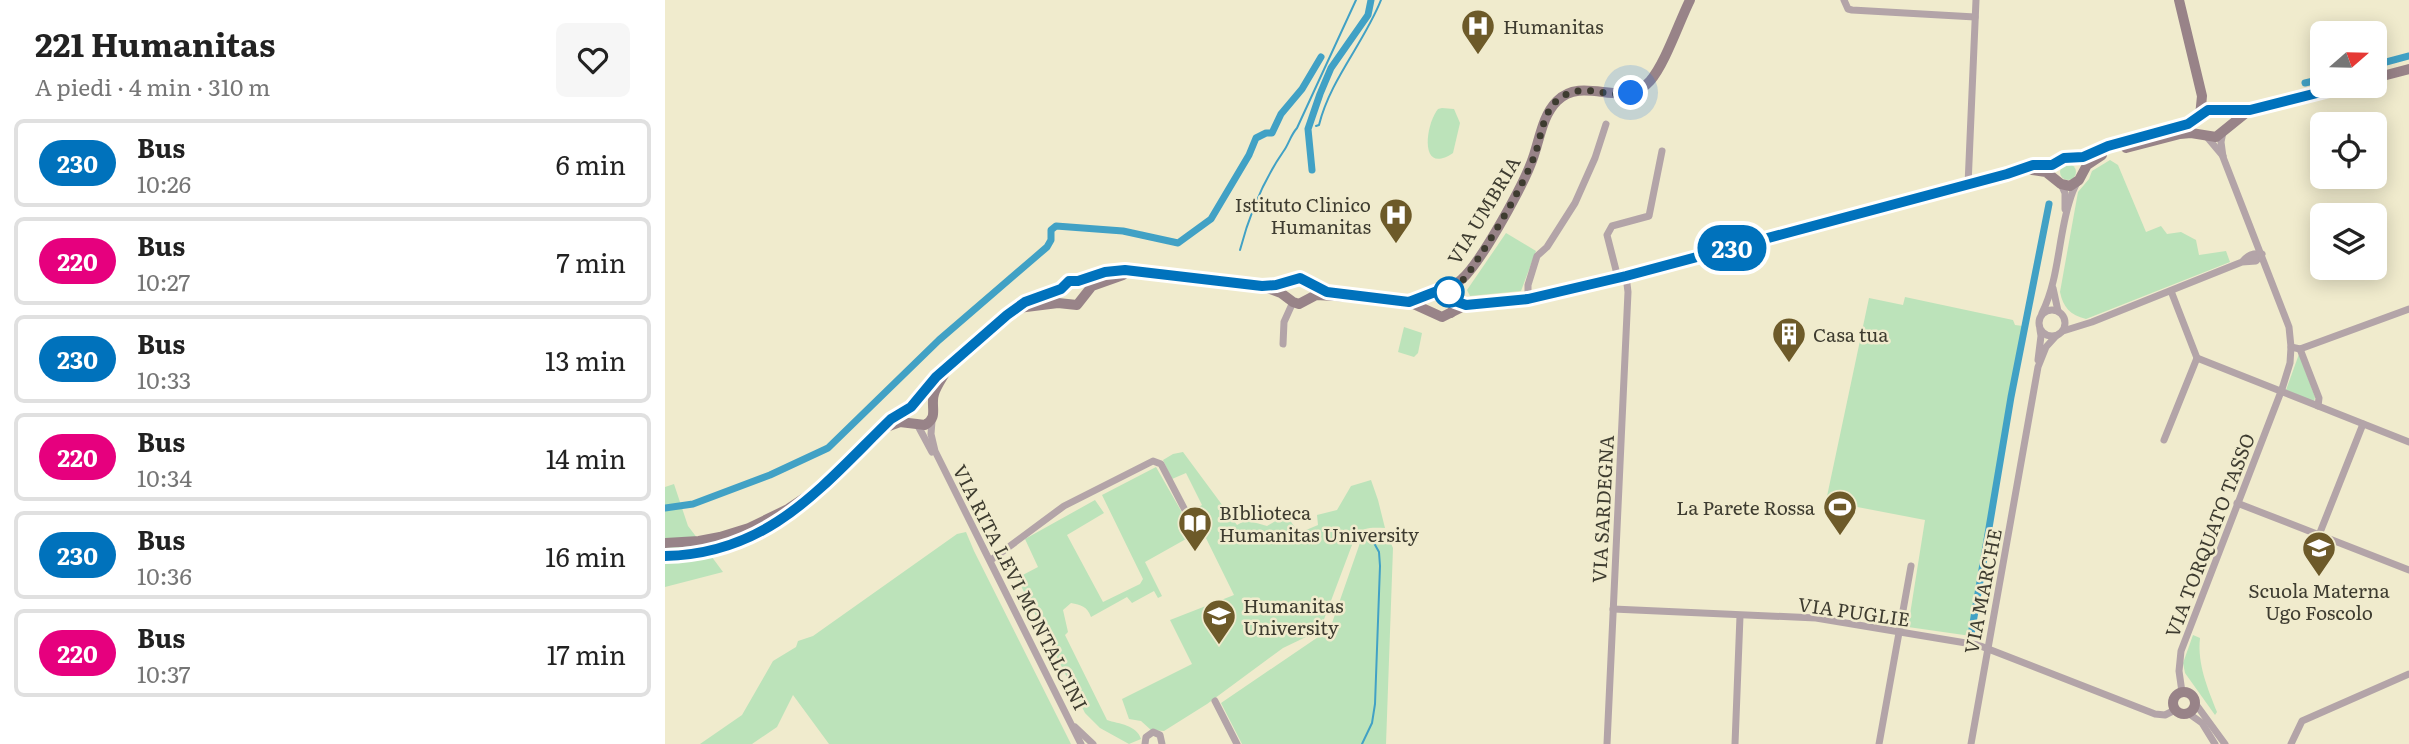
<!DOCTYPE html>
<html lang="it">
<meta charset="utf-8">
<style>
:root{--surface:#fff;--page:#f6f6f6;--text:#222;--muted:#767676;--line:#e0e0e0}
body{margin:0;font-family:Literata,serif;background:var(--page);color:var(--text);height:100vh;display:flex;flex-direction:column;font-size:26px;white-space:nowrap}
*{box-sizing:border-box;margin:0}
p{font-size:23px;color:var(--muted)}
.icon{flex:none;width:38px;height:38px;fill:none;stroke:currentColor;stroke-width:2;stroke-linecap:round;stroke-linejoin:round}
.map{position:relative;flex:1;overflow:hidden}
.details{display:flex;flex-direction:column;background:var(--surface);width:665px}
.details>*{flex:none}
.badge{padding:0 14px;border-radius:23px;font-size:24px;line-height:46px}
.needle{width:46px;rotate:70deg}
.buttons{position:absolute;left:1645px;top:21px;display:grid;gap:14px}
.buttons a{display:grid;place-items:center;width:77px;height:77px;border-radius:10px;background:var(--surface);box-shadow:0 4px 18px #0003;font-size:35px}
.you{position:absolute;width:35px;height:35px;margin:-18px;border:5px solid #fff;border-radius:50%;background:#1a73e8;box-shadow:0 0 0 10px #1a73e833}
.map>.badge{position:absolute;translate:-50% -50%;box-shadow:0 0 0 4px #fff}
.round{display:grid;place-items:center;flex:none;width:74px;height:74px;border-radius:10px;background:var(--page)}
.overview{display:flex;align-items:center;justify-content:space-between;height:119px;padding:0 35px}
h1{font-size:33px;font-weight:700;line-height:52px}
ul{padding:0;list-style:none}
li{display:flex;align-items:center;gap:21px;height:88px;margin:0 14px 10px;padding:0 21px;border:4px solid var(--line);border-radius:10px}
li div{flex:1}
li b{display:block;font-size:26px}
li em{font-style:normal}
li .badge{min-width:77px;font-weight:700;text-align:center}
main{display:flex;flex:1;min-height:0}
.map>svg:first-child{display:block}
.green{fill:#bce3ba}
.lines{fill:none;stroke-linecap:round;stroke-linejoin:round}
.stream{stroke:#41a1c5;stroke-width:2}
.canal{stroke:#41a1c5;stroke-width:7}
.street{stroke:#b3a4a8;stroke-width:7}
.secondary{stroke:#988388;stroke-width:10}
.line-casing{stroke:#fff;stroke-width:16}
.line{stroke:#0072bc;stroke-width:10}
.walk{stroke:#3e3c30;stroke-width:7;stroke-dasharray:0 12.6}
.stop-dot{fill:#fff;stroke:#0072bc;stroke-width:3.5}
.labels{text-anchor:middle;dominant-baseline:central;stroke-width:5;stroke-linejoin:round;paint-order:stroke}
.poi-label{font-size:19px;fill:#3e3c30;stroke:#f0ebcd;text-anchor:start}
.street-label{font-size:19px;fill:#3e3c30;stroke:#f0ebcd}
</style>
<main>
<section class="details">
<div class="overview"><div><h1>221 Humanitas</h1><p>A piedi · 4 min · 310 m</p></div><a class="round"><svg class="icon" aria-label="heart" viewBox="0 0 24 24"><path d="M12 20l-8-8c-3-5 5-10 8-4 3-6 11-1 8 4z"/></svg></a></div>
<ul>
<li><span class="badge" style="background:#0072bc;color:#fff">230</span><div><b>Bus</b><p>10:26</p></div><em>6 min</em></li>
<li><span class="badge" style="background:#e6007e;color:#fff">220</span><div><b>Bus</b><p>10:27</p></div><em>7 min</em></li>
<li><span class="badge" style="background:#0072bc;color:#fff">230</span><div><b>Bus</b><p>10:33</p></div><em>13 min</em></li>
<li><span class="badge" style="background:#e6007e;color:#fff">220</span><div><b>Bus</b><p>10:34</p></div><em>14 min</em></li>
<li><span class="badge" style="background:#0072bc;color:#fff">230</span><div><b>Bus</b><p>10:36</p></div><em>16 min</em></li>
<li><span class="badge" style="background:#e6007e;color:#fff">220</span><div><b>Bus</b><p>10:37</p></div><em>17 min</em></li>
</ul>
</section>
<div class="map">
<svg width="1744" height="744" viewBox="0 0 1744 744">
<rect width="100%" height="100%" fill="#f0ebcd"/>
<g class="green">
<path d="M777,108L789,109L795,123L788,153C754,176 760,125 773,109Z"/>
<path d="M1445,160L1453,165L1481,232L1496,226L1502,234L1516,232L1531,240L1534,255L1561,251L1565,262L1421,319C1405,315 1398,307 1395,292L1413,192L1424,179L1427,171Z"/>
<circle cx="1403" cy="172" r="8"/>
<polygon points="841,233 871,251 856,291 805,296 802,290"/>
<polygon points="1240,297 1348,320 1350,325 1358,326 1306,636 1243,627 1260,520 1161,501 1204,298 1238,305"/>
<polygon points="739,327 757,333 753,353 749,357 733,352"/>
<polygon points="1634,354 1650,397 1649,402 1621,390"/>
<path d="M518,452L572,525L581,520L602,526L614,519H624L634,533L653,525L652,515L672,510L686,486L706,480L713,500L720,528C708,528 698,526 690,537L658,622L643,636L618,648L542,704L499,731L486,730L476,721L464,719L457,699L527,664L505,620L569,595L537,530L480,562L497,596L493,598L489,591L467,603L462,597L426,617C422,606 416,605 406,603L398,610L403,632L400,635L442,720C454,724 472,725 476,739L464,744L435,728L420,713L352,578L373,567L360,539L430,500L439,513L402,535L438,602L475,584L478,579L437,495L491,467L519,516L537,505L521,473L507,479L498,460L508,454Z"/>
<polygon points="9,484 23,526 36,543 107,524 41,549 58,572 0,587 0,487"/>
<polygon points="301,532 309,551 406,744 164,744 128,695 112,727 87,744 35,744 77,715 108,661 131,647 133,641 148,636 292,534"/>
<polygon points="702,536 723,537 728,548 721,744 577,744 556,703 659,633 667,623 696,540"/>
<path d="M1528,635L1535,638C1532,664 1543,689 1552,712L1550,715L1520,673L1518,663Z"/>
</g>
<g class="lines">
<g class="stream">
<path d="M651,126L654,125C665,80 699,43 716,0"/>
<path d="M575,250C584,216 598,181 618,152C624,144 625,136 632,128L691,0"/>
<polyline points="697,744 707,723 710,704 715,566 714,552 709,543"/>
</g>
<g class="canal">
<polyline points="1710,65 1744,56"/>
<polyline points="1640,83 1657,79"/>
<polyline points="647,170 643,129 655,94 666,68 703,15 706,0"/>
<polyline points="0,508 28,504 105,475 163,448 274,340 382,247 386,240 386,230 391,226 458,231 513,243 546,219 584,155 591,138 601,133 607,133 616,114 637,89 656,57"/>
<polyline points="1306,635 1346,397 1384,204"/>
</g>
<g class="street">
<polyline points="1179,0 1183,9 1187,10 1310,17"/>
<polyline points="1542,137 1558,156"/>
<polyline points="1396,184 1400,193 1400,209"/>
<polyline points="1303,185 1311,0"/>
<polyline points="953,278 942,235 947,226 984,216 997,151"/>
<polyline points="1388,288 1393,311"/>
<polyline points="863,299 863,285 872,256 882,247 910,203 930,158 941,124"/>
<circle cx="1387" cy="323" r="13"/>
<path d="M1377,313C1394,279 1393,239 1404,203C1406,196 1408,189 1412,183"/>
<path d="M1398,331L1427,322L1577,262L1591,261L1597,254C1587,253 1583,255 1577,262"/>
<polyline points="618,344 619,322 628,302"/>
<polyline points="1626,347 1635,349 1744,309"/>
<polyline points="1635,349 1654,398 1653,406"/>
<polyline points="1532,358 1744,442"/>
<polyline points="1373,360 1376,336 1375,330"/>
<polyline points="267,421 266,434 270,451 416,744"/>
<polyline points="252,424 267,452"/>
<polyline points="1499,440 1532,358 1506,291"/>
<polyline points="1572,503 1744,570"/>
<polyline points="1654,535 1698,424"/>
<polyline points="326,560 399,506 488,461 496,464 520,510"/>
<polyline points="948,609 1151,618 1313,645 1490,714 1500,715 1510,710"/>
<polyline points="1517,692 1514,671 1516,651 1617,389 1625,363 1626,347 1624,327 1558,157 1556,142 1558,132"/>
<polyline points="550,701 572,744"/>
<polyline points="1530,703 1560,744"/>
<polyline points="1523,713 1537,723 1550,744"/>
<polyline points="410,727 428,744"/>
<polyline points="480,744 481,737 488,732 495,735 497,744"/>
<polyline points="942,744 963,292 961,276"/>
<polyline points="1070,744 1075,616"/>
<polyline points="1214,744 1246,566"/>
<polyline points="1306,744 1373,367 1381,347 1391,336"/>
<polyline points="1626,744 1637,721 1744,674"/>
</g>
<g class="secondary">
<polyline points="1514,0 1537,96 1535,116"/>
<polyline points="1710,78 1744,69"/>
<polyline points="1461,148 1515,134 1526,133 1551,137 1582,112"/>
<polyline points="1367,170 1381,172 1396,184 1405,186 1414,180 1422,165 1437,155"/>
<polyline points="601,286 611,285 635,278 653,289 665,292"/>
<path d="M775,290C788,292 794,303 786,313"/>
<path d="M744,302C759,299 787,289 797,279C817,261 861,181 869,155C875,137 878,115 892,101C919,74 959,111 985,81C1000,64 1014,22 1025,0"/>
<polyline points="353,308 393,303 412,305 427,286 458,275"/>
<path d="M224,426L235,422L260,425C274,417 265,407 269,394C271,387 276,380 280,373"/>
<polyline points="0,543 34,541 55,537 84,528 123,509 150,491 226,419 246,407 271,378 342,315 360,302 396,289 404,281 413,281 444,271 478,271 597,286 616,293 628,302 634,304 651,295 689,297 744,302 777,317 801,305 863,299 961,276 1342,174 1368,165 1386,165 1399,158 1418,157 1443,146 1523,124 1543,110 1585,110 1680,86"/>
<path d="M0,556C47,555 78,542 118,519"/>
<circle cx="1519" cy="703" r="11"/>
</g>
</g>
<g class="lines">
<g class="line-casing">
<path id="line" d="M0,556C105,554 157,486 226,419L246,407L271,377L342,315L360,302L396,289L404,281H413L440,272L460,270L597,286L611,285L635,278L662,292L744,302L775,290L784,292L790,301L801,305L863,299L961,276L1342,174L1368,165H1387L1399,158L1418,157L1443,146L1523,124L1543,110H1585L1680,86"/>
</g>
<use href="#line" class="line"/>
<path class="walk" d="M784,292L788,296C793,284 802,276 809,265C828,236 856,190 869,157C877,137 877,108 898,96C922,83 942,98 966,93"/>
</g>
<defs>
<g id="hospital-pin" transform="scale(1.75)"><path d="M0 17L-7.5 6A9.5 9.5 0 1 1 7.5 6Z" fill="#6d5a29" stroke="#f0ebcd"/><path d="M-5-5h3v3.5h4V-5h3V5h-3V1.5h-4V5h-3Z" fill="#fff"/></g>
<g id="building-pin" transform="scale(1.75)"><path d="M0 17L-7.5 6A9.5 9.5 0 1 1 7.5 6Z" fill="#6d5a29" stroke="#f0ebcd"/><path d="M-4-6H4V6H1V3H-1V6H-4ZM-2.5-4.3h1.7v1.8h-1.7ZM.8-4.3h1.7v1.8H.8ZM-2.5-1h1.7V.8h-1.7ZM.8-1h1.7V.8H.8Z" fill="#fff"/></g>
<g id="stadium-pin" transform="scale(1.75)"><path d="M0 17L-7.5 6A9.5 9.5 0 1 1 7.5 6Z" fill="#6d5a29" stroke="#f0ebcd"/><path d="M0-5a6.5 5 0 1 0 0 10a6.5 5 0 1 0 0-10ZM-3.5-1.8h7v3.6h-7Z" fill="#fff"/></g>
<g id="library-pin" transform="scale(1.75)"><path d="M0 17L-7.5 6A9.5 9.5 0 1 1 7.5 6Z" fill="#6d5a29" stroke="#f0ebcd"/><path d="M-6-4Q-3-5.5-.7-3.5V5Q-3 3-6 4ZM6-4Q3-5.5 .7-3.5V5Q3 3 6 4Z" fill="#fff"/></g>
<g id="school-pin" transform="scale(1.75)"><path d="M0 17L-7.5 6A9.5 9.5 0 1 1 7.5 6Z" fill="#6d5a29" stroke="#f0ebcd"/><path d="M0-5L7-2L0 1L-7-2ZM-4 1L0 2.5L4 1V4Q0 6-4 4Z" fill="#fff"/></g>
<g id="university-pin" transform="scale(1.75)"><path d="M0 17L-7.5 6A9.5 9.5 0 1 1 7.5 6Z" fill="#6d5a29" stroke="#f0ebcd"/><path d="M0-5L7-2L0 1L-7-2ZM-4 1L0 2.5L4 1V4Q0 6-4 4Z" fill="#fff"/></g>
</defs>
<g fill-rule="evenodd">
<use href="#hospital-pin" x="813" y="26"/>
<use href="#hospital-pin" x="731" y="215"/>
<use href="#building-pin" x="1124" y="334"/>
<use href="#stadium-pin" x="1175" y="507"/>
<use href="#library-pin" x="530" y="523"/>
<use href="#school-pin" x="1654" y="548"/>
<use href="#university-pin" x="554" y="616"/>
</g>
<circle class="stop-dot" cx="784" cy="292" r="14"/>
<g class="labels">
<g class="poi-label">
<text x="838" y="26">Humanitas</text>
<text x="706" y="204" text-anchor="end">Istituto Clinico<tspan x="706" dy="22">Humanitas</tspan></text>
<text x="1148" y="334">Casa tua</text>
<text x="1150" y="507" text-anchor="end">La Parete Rossa</text>
<text x="554" y="512">BIblioteca<tspan x="554" dy="22">Humanitas University</tspan></text>
<text x="1654" y="590" text-anchor="middle">Scuola Materna<tspan x="1654" dy="22">Ugo Foscolo</tspan></text>
<text x="578" y="605">Humanitas<tspan x="578" dy="22">University</tspan></text>
</g>
<g class="street-label">
<text transform="translate(818 210) rotate(-59)">VIA UMBRIA</text>
<text transform="translate(937 509) rotate(-87)">VIA SARDEGNA</text>
<text transform="translate(1544 535) rotate(-69)">VIA TORQUATO TASSO</text>
<text transform="translate(356 587) rotate(63)">VIA RITA LEVI MONTALCINI</text>
<text transform="translate(1317 591) rotate(-79)">VIA MARCHE</text>
<text transform="translate(1189 611) rotate(8)">VIA PUGLIE</text>
</g>
</g>
</svg>
<div class="buttons">
<a><svg class="needle" viewBox="-14 -14 28 28"><path d="M0-13l5 13h-10z" fill="#e53935"/><path d="M0 13l5-13h-10z" fill="#767676"/></svg></a>
<a><svg class="icon" aria-label="locate" viewBox="0 0 24 24"><circle cx="12" cy="12" r="6"/><path d="M12 2v4M12 18v4M2 12h4M18 12h4"/></svg></a>
<a><svg class="icon" aria-label="layers" viewBox="0 0 24 24"><path d="M12 4l9 5-9 5-9-5zM3 14l9 5 9-5"/></svg></a>
</div>
<div class="you" style="left:966px;top:93px"></div>
<b class="badge" style="left:1067px;top:248px;background:#0072bc;color:#fff">230</b>
</div>
</main>
